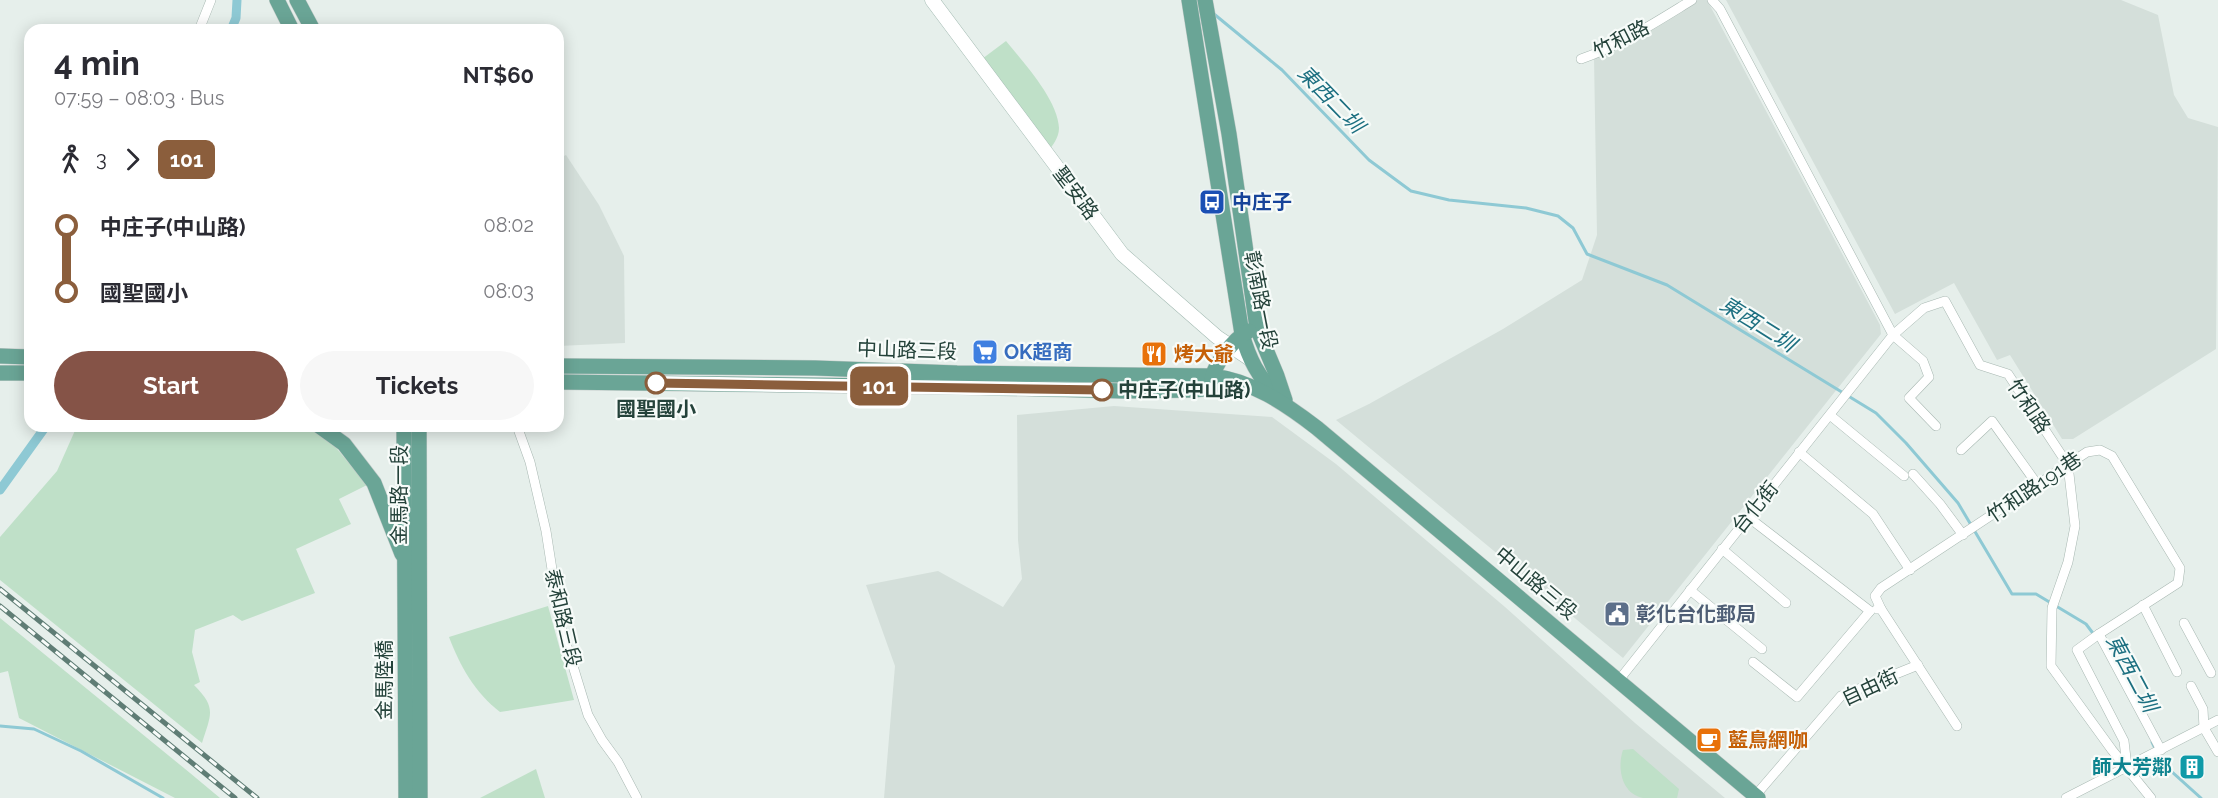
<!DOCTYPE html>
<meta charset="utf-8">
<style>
:root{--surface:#fff;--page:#f7f7f7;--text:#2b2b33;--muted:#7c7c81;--accent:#855347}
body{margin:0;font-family:Raleway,"Noto Sans TC",sans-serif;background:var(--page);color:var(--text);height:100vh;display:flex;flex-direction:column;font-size:22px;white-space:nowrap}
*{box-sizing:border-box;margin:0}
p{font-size:20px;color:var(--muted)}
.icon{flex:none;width:33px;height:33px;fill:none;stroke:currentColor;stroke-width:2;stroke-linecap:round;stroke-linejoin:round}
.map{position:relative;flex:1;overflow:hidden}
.drawer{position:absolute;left:24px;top:24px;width:540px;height:408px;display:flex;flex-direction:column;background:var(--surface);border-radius:18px;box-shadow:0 3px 15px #0003}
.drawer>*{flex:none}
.badge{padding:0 12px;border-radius:9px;font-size:21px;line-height:39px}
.map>.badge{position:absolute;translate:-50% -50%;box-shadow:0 0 0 3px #fff}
.legs{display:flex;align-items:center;gap:9px;height:66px;padding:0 30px;font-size:20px}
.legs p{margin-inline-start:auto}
.summary{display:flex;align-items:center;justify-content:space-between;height:102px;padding:0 30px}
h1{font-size:33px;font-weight:700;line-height:45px}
.primary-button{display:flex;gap:12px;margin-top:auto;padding:12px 30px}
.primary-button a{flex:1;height:69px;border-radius:36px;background:var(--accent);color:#fff;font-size:24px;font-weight:700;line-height:69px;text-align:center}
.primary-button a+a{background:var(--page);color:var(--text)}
ul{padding:0 30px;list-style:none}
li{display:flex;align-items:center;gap:21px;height:66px;font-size:22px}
li i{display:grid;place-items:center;width:9px;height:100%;margin:0 8px;background:currentColor}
li i::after{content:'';width:15px;height:15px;margin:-8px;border:4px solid;border-radius:50%;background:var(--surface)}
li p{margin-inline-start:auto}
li:first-child i{background:linear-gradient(#0000 50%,currentColor 0)}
li:last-child i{background:linear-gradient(currentColor 50%,#0000 0)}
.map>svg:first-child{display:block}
.built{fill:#d4dfda}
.green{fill:#bfe0c8}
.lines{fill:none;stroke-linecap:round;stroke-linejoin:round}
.stream{stroke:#8ec9d4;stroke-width:3}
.canal{stroke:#8ec9d4;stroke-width:9}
.street-casing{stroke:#a8b8b2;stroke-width:10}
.secondary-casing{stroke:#a4bbb3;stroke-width:15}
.primary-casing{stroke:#c2cac8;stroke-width:16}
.street{stroke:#fff;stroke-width:9}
.secondary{stroke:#fff;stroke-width:14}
.primary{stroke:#6aa596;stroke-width:15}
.rail-casing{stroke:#5f7d75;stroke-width:5}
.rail{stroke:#f7fbf9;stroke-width:3;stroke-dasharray:9;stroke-linecap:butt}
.line-1-casing{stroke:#fff;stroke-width:14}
.line-1{stroke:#8b5e3c;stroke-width:9}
.stop-1-dot{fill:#fff;stroke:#8b5e3c;stroke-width:3}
.labels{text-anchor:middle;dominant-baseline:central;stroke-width:4.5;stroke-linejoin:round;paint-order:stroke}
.street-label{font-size:20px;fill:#24423a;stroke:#f7fbf9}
.transit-label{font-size:20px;font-weight:bold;fill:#164399;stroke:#f7fbf9;text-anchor:start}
.shop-label{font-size:20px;font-weight:bold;fill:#366cbe;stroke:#f7fbf9;text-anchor:start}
.food-label{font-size:20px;font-weight:bold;fill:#c56008;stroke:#f7fbf9;text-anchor:start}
.stop-label{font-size:20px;font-weight:bold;fill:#24423a;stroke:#f7fbf9;text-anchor:start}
.service-label{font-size:20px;font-weight:bold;fill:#4e5e75;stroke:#f7fbf9;text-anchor:start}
.culture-label{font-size:20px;font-weight:bold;fill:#0d838f;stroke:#f7fbf9;text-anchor:end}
.water-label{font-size:21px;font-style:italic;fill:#1c6f80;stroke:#f7fbf9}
</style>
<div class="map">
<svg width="2218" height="798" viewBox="0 0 2218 798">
<rect width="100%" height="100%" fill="#e6efeb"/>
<g class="built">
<polygon points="1692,0 1707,0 1880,325 1881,334 1623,658 1336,420 1369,404 1503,329 1582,280 1597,235 1594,57"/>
<polygon points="1726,0 2121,0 2158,15 2174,95 2188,118 2218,127 2216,349 2073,439 2062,439 2010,355 1997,360 1954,283 1895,314"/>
<polygon points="566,155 599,205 624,256 625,343 558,346 558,159"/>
<polygon points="1114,406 1272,417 1336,464 1505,607 1635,723 1725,798 884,798 895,666 866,585 938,571 1003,607 1022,579 1018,540 1017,415"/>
</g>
<g class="green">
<path d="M1006,41C1023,62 1058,100 1059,128C1059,138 1052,146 1047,153L978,62Z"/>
<path d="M77,426H308L333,444L367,485L339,499L351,524L296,549L315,593L242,621L233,615L195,630L192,652L200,682L194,685C217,708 211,714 202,743L0,580V537L57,471Z"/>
<path d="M548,606L574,700L500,712C475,693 460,666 449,637Z"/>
<polygon points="0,618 190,773 220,798 175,798 19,718 8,671 0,673"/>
<path d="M1633,749L1679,789L1677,798C1666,798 1653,798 1643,798C1621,794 1617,767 1623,750Z"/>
<polygon points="536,769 545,798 480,798"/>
</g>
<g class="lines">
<g class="stream">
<polyline points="1214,14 1282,70 1369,160 1411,191 1449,200 1526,208 1558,216 1573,228 1587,254 1667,285 1876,413 1906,443 1958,503 2012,594 2036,594 2086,624 2095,636"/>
<polyline points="0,726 34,729 81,751 163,798"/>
<polyline points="2152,742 2162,763 2201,798"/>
</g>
<g class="canal">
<polyline points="231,30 236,18 237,0"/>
<polyline points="0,490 46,426"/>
</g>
<g class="street-casing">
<g id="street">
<polyline points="1712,0 1720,9 1893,335 1924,308 1945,301 1980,365 2008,374 2068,465 2075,526 2068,562 2052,608 2051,666 2112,750 2151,798"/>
<polyline points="199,30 211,0"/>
<path d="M1581,59C1621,45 1656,22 1692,0"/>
<polyline points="1831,416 1904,476"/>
<polyline points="517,426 530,462 546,531 561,627 588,715 602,740 618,762 637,798"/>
<polyline points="1961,450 1992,421 2037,484"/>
<polyline points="1799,452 1873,514 1910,570"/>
<polyline points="1913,474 1940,504 1963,535"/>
<polyline points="1748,517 1870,611"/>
<polyline points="1722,549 1786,603"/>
<polyline points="1690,590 1762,649"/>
<polyline points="2143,605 2177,672"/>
<polyline points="1877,609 1881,609 1957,726"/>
<polyline points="1881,609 1875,596 1881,588 2087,452 2100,450 2112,456 2180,568 2178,583 2099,634 2077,650 2124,741 2127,767"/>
<polyline points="2184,623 2211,673"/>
<polyline points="2099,634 2161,750"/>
<polyline points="1753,662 1797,697 1870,611"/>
<path d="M1619,680C1710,565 1802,450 1893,335L1923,361L1929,377L1909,398L1936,426"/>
<polyline points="2191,686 2203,709 2204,728 2218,752"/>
<polyline points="1755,796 1841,696 1918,665"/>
<polyline points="2066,798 2218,720"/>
</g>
</g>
<g class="secondary-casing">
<polyline id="secondary" points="932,0 1122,254 1217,337 1250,359"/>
</g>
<g class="primary-casing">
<g id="primary">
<polyline points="277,0 292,30"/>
<polyline points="297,0 313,30"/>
<path d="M1189,0L1242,334C1249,359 1258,377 1277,395"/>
<polyline points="1205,0 1229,134 1257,328 1277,376 1285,400"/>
<polyline points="0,356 30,357"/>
<path d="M558,366L815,368L957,373L1211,376C1251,380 1286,404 1317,428L1758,798"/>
<polyline points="0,373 30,373"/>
<polyline points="558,382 961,387 1124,391 1193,390 1225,387 1239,392"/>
<path d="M1212,383C1211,367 1234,338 1249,331"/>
<polyline points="319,426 344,444 374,483 402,554"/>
<polyline points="404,426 406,798"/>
<polyline points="419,426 420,798"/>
</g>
</g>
<use href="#street" class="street"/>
<use href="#secondary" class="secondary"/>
<use href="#primary" class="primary"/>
<g class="rail-casing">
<g id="rail">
<polyline points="0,589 257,798"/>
<polyline points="0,606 235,798"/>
</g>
</g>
<use href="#rail" class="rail"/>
</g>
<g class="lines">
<g class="line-1-casing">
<polyline id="line-1" points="656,383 1102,390"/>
</g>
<use href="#line-1" class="line-1"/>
</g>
<defs>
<g id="bus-square" transform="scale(1.35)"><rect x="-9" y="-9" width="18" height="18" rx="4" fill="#1a4fb4" stroke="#f7fbf9"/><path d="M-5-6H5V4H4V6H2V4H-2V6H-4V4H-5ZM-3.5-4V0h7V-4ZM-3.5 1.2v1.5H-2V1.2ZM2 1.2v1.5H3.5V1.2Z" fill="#fff"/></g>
<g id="supermarket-square" transform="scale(1.35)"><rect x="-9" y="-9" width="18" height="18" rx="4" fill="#3f7fe0" stroke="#f7fbf9"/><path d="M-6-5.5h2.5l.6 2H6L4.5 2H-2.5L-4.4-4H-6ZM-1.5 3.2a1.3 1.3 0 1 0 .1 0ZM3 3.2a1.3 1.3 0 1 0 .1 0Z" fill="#fff"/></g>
<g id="restaurant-square" transform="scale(1.35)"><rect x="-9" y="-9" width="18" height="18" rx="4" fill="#e8710a" stroke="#f7fbf9"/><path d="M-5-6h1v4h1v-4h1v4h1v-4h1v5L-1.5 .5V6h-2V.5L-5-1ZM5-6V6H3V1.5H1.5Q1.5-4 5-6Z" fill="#fff"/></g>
<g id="civic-square" transform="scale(1.35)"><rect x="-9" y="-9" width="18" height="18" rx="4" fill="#5c6f8a" stroke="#f7fbf9"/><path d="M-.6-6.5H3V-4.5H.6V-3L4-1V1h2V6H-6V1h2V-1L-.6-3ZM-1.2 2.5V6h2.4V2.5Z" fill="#fff"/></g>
<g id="cafe-square" transform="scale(1.35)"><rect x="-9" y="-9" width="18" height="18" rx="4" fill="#e8710a" stroke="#f7fbf9"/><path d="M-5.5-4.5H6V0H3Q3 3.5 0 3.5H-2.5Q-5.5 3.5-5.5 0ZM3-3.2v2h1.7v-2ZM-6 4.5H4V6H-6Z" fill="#fff"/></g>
<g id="building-square" transform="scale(1.35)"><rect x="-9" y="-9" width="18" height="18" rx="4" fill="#0f9aa8" stroke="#f7fbf9"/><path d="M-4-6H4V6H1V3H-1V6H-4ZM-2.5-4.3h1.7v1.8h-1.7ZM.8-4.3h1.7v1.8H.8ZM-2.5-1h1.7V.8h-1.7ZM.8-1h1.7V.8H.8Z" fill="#fff"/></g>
</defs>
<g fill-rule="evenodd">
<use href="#bus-square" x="1212" y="202"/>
<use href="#supermarket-square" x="985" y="352"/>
<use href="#restaurant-square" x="1154" y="354"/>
<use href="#civic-square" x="1617" y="614"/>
<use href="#cafe-square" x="1709" y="740"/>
<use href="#building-square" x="2192" y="767"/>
</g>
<g class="stop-1-dot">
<circle cx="656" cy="383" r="10"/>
<circle cx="1102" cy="390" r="10"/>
</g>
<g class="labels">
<g class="street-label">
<text transform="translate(1621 39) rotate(-27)">竹和路</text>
<text transform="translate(1076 193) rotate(53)">聖安路</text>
<text transform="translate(1261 300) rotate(79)">彰南路一段</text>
<text transform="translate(907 350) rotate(2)">中山路三段</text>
<text transform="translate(2029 406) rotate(56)">竹和路</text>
<text transform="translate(2034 487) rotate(-34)">竹和路191巷</text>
<text transform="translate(399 495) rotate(-90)">金馬路一段</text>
<text transform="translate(1755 507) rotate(-51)">台化街</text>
<text transform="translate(1536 583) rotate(40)">中山路三段</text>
<text transform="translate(563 618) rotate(77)">泰和路三段</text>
<text transform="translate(384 680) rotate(-90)">金馬陸橋</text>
<text transform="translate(1870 687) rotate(-25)">自由街</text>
</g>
<g class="transit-label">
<text x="1232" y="202">中庄子</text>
</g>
<g class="shop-label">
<text x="1004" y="352">OK超商</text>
</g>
<g class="food-label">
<text x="1174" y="354">烤大爺</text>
<text x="1728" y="740">藍鳥網咖</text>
</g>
<g class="stop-label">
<text x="1118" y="390">中庄子(中山路)</text>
<text x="656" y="409" text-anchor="middle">國聖國小</text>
</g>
<g class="service-label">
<text x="1636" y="614">彰化台化郵局</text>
</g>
<g class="culture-label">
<text x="2172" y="767">師大芳鄰</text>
</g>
<g class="water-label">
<text transform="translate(1331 99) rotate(46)">東西二圳</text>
<text transform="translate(1758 324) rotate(32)">東西二圳</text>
<text transform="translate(2132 673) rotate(62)">東西二圳</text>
</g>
</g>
</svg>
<b class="badge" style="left:879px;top:386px;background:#8b5e3c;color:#fff">101</b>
<section class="drawer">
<div class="summary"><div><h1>4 min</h1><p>07:59 – 08:03 · Bus</p></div><b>NT$60</b></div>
<div class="legs"><svg class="icon" aria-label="walk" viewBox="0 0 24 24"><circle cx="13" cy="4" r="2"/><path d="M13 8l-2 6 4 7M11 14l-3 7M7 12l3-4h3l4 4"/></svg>3<svg class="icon" aria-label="forward" viewBox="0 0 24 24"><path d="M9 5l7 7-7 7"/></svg><b class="badge" style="background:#8b5e3c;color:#fff">101</b></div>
<ul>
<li><i style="color:#8b5e3c"></i><b>中庄子(中山路)</b><p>08:02</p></li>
<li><i style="color:#8b5e3c"></i><b>國聖國小</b><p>08:03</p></li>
</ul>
<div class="primary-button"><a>Start</a><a>Tickets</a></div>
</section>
</div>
